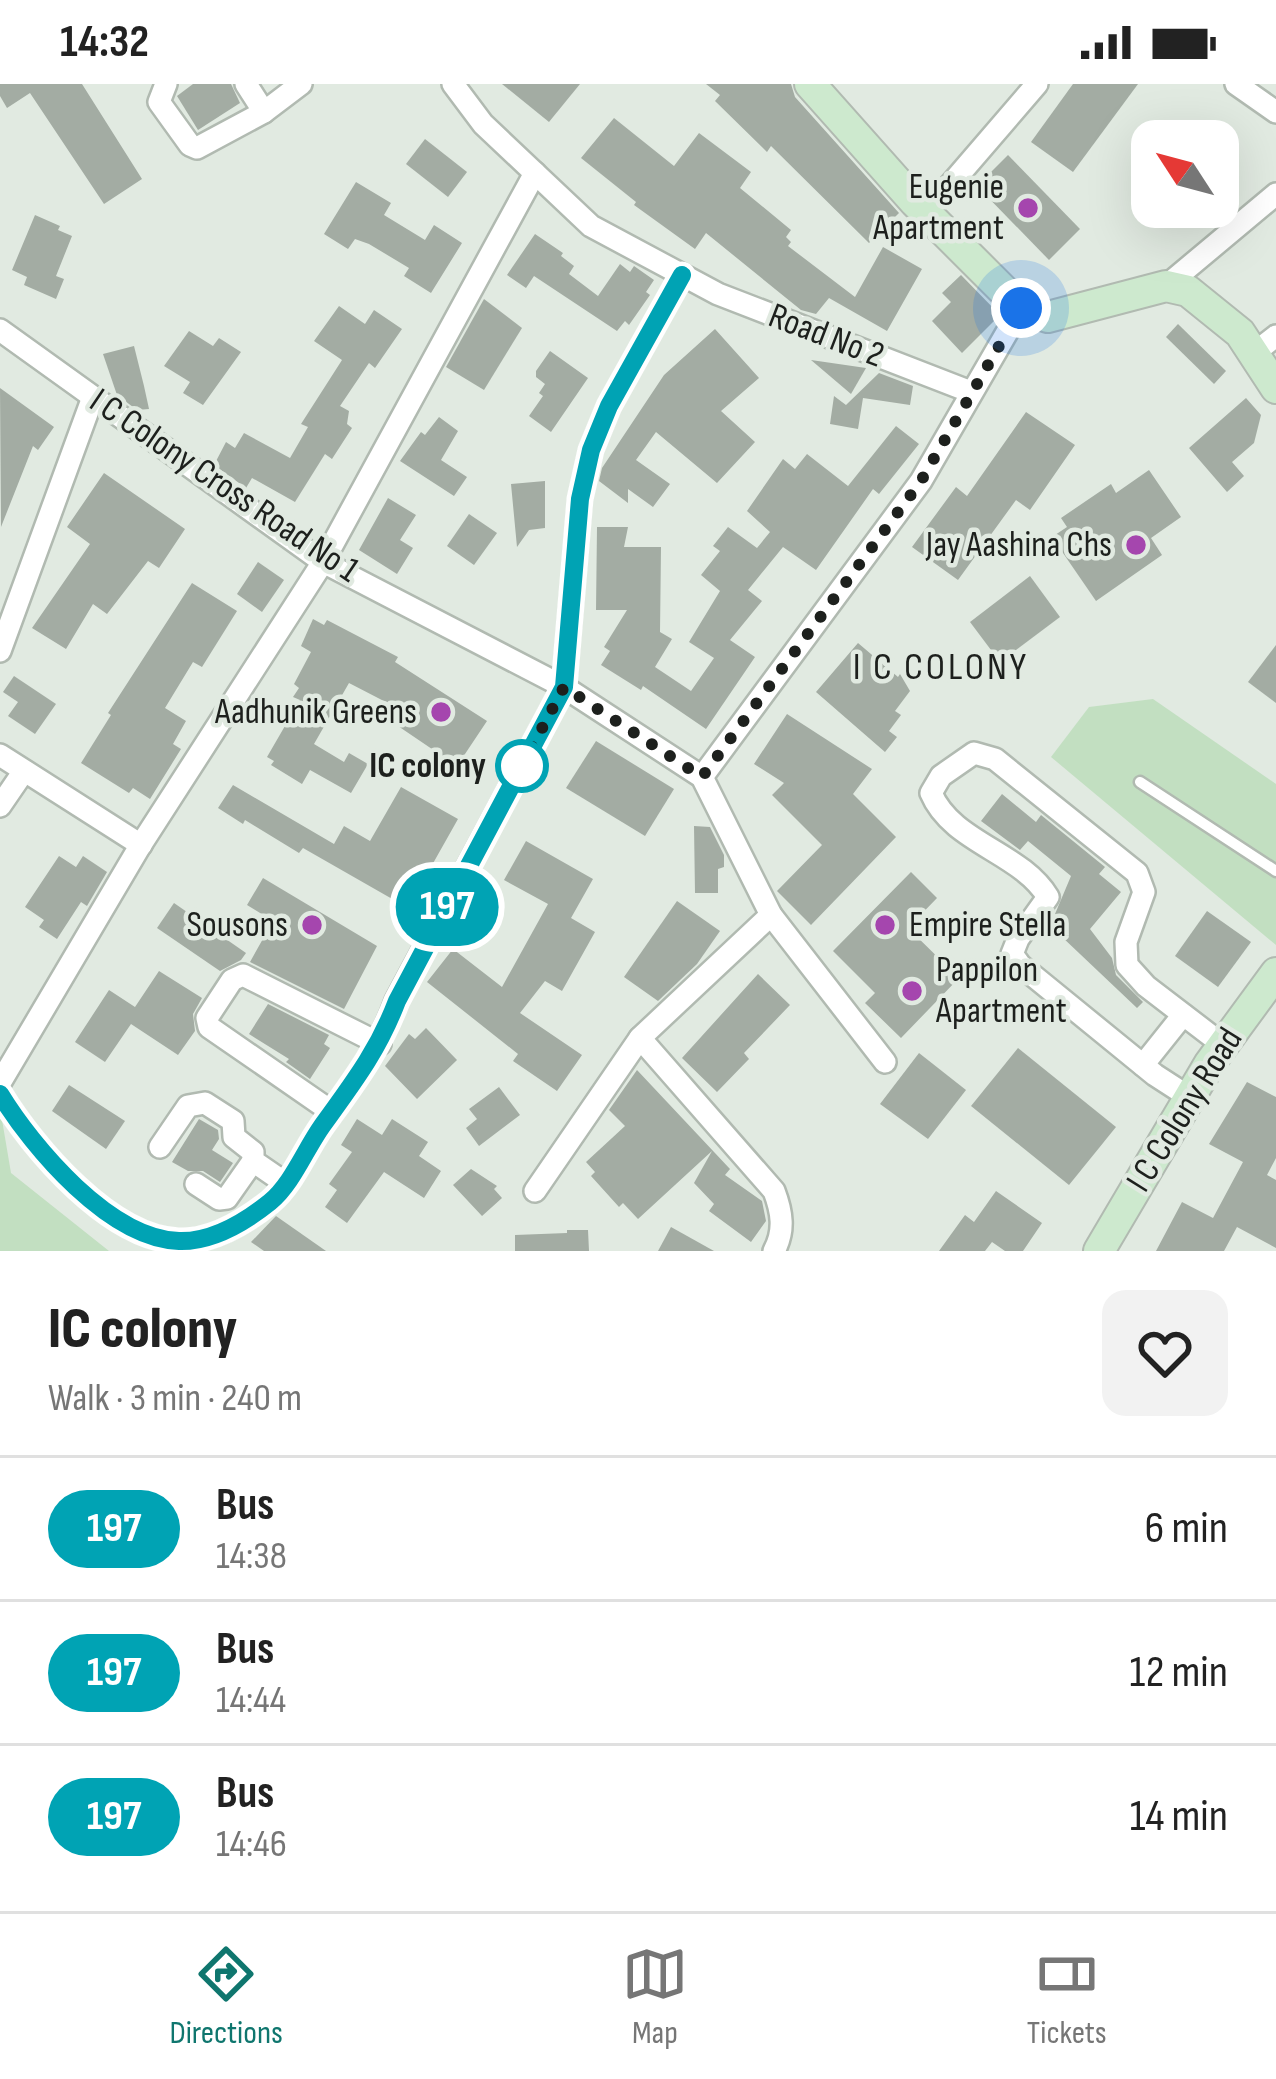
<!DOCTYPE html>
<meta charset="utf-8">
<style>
:root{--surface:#fff;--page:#f2f2f2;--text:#222;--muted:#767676;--line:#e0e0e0;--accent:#0f766e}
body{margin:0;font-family:"Sofia Sans Condensed",sans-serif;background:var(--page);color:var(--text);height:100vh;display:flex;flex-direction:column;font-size:45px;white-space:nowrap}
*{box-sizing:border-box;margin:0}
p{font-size:39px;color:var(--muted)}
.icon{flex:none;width:66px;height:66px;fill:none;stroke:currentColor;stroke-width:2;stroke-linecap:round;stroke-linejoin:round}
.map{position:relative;height:1167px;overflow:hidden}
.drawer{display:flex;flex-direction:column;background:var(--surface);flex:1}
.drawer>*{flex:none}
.badge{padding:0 24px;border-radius:39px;font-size:42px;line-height:78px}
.needle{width:78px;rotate:306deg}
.fabs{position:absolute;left:1131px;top:36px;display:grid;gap:24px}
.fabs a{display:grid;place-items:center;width:108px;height:108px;border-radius:24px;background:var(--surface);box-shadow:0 12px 48px #0002;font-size:60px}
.you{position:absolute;width:60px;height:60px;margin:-30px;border:9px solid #fff;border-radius:50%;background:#1a73e8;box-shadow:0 0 0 18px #1a73e833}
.map>.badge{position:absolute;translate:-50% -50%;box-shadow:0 0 0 6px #fff}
.round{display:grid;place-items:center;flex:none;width:126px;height:126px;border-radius:24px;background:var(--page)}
.overview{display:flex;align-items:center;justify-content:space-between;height:204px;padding:0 48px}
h1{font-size:57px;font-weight:800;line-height:90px}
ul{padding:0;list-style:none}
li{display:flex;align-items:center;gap:36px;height:144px;padding:0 48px;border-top:3px solid var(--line)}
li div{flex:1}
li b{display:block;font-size:45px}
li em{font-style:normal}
li .badge{min-width:132px;font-weight:700;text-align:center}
.status{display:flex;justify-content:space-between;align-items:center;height:84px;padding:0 60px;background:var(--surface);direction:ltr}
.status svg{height:33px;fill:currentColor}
.tab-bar{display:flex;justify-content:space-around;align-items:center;height:168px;border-top:3px solid var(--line);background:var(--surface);font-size:33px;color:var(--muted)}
.tab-bar a{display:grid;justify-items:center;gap:6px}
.tab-bar .active{color:var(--accent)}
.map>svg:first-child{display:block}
.green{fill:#c2dfc1}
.building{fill:#a3aca3}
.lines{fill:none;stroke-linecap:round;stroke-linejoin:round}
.lane-casing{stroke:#b1bab1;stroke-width:15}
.street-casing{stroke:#b1bab1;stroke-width:26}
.secondary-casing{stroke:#b1bab1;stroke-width:34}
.lane{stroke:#fff;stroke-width:10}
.street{stroke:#fff;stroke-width:21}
.secondary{stroke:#cde9ce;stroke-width:30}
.line-casing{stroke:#fff;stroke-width:27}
.line{stroke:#00a3b4;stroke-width:18}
.walk{stroke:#1d201d;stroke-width:12;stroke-dasharray:0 21.6}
.poi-dot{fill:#a546ae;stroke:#e1eae1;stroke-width:4.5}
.stop-dot{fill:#fff;stroke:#00a3b4;stroke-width:6}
.labels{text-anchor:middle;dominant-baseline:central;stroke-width:9;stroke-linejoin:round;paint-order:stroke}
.poi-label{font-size:36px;fill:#1d201d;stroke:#e1eae1;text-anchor:end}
.street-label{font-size:36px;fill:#1d201d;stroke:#e1eae1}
.stop-label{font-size:36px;font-weight:bold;fill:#1d201d;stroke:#e1eae1;text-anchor:end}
.neighbourhood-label{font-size:39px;letter-spacing:3px;fill:#1d201d;stroke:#e1eae1}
</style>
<div class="status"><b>14:32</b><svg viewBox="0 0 49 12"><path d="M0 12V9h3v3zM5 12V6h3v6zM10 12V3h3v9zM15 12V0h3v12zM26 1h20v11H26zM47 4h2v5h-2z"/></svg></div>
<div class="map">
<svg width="1276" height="1167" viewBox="0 0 1276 1167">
<rect width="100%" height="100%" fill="#e1eae1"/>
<g class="green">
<polygon points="1153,615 1276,700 1276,861 1051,673 1089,623"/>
<polygon points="0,1024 11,1089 109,1167 0,1167"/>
</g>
<g class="building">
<polygon points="0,0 82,0 142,95 104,120 30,9 7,24 0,12"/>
<polygon points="193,0 231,0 240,19 198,46 177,12"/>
<polygon points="502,0 580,0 549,38"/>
<polygon points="706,0 791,0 795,13 899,129 869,159 771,62 767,68 715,17 720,11"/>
<polygon points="1073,0 1138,0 1073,88 1031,58"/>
<polygon points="614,34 674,82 699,49 751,88 740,104 791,146 786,153 791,158 788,162 855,213 883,163 922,185 887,247 829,214 816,230 801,226 706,149 695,165 634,121 636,118 581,74"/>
<polygon points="425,55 467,88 448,113 406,80"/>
<polygon points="1008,71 1080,145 1049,176 977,102"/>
<polygon points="356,98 391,119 384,131 425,156 434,141 462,159 431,209 404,192 409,184 369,160 355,155 348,165 324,150"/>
<polygon points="35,131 60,142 58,146 72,152 56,192 64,195 56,215 24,201 27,193 12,186"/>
<polygon points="535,150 563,169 561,172 574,182 569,190 598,212 620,180 630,188 634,182 654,196 646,208 650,211 629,241 625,237 617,247 534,192 526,204 507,191"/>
<polygon points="961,191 1000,231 962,269 932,237 951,218 942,209"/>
<polygon points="484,215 522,244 484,306 446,283"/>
<polygon points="339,222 365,240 374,226 402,245 375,284 369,279 340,322 349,327 347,340 352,344 332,375 325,370 295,418 252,394 246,404 214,381 226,358 235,364 244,349 290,374 308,343 301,340 342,276 314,257"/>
<polygon points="1178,240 1226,287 1214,300 1166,253"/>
<polygon points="715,245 759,294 721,327 755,358 717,399 656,348 636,376 670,400 653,423 628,405 628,419 599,397 602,384 664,291"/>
<polygon points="189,247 213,262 219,254 241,268 203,321 183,309 190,298 164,282"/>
<polygon points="134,262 144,302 149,325 137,326 117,311 103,270"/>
<polygon points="550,267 588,294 551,348 529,332 543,312 539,309 545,300 536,293 536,287"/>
<polygon points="811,276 866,284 851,310"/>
<polygon points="879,289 913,302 910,321 863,314 858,345 830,340 834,312 846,321"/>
<polygon points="0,304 54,343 38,366 33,362 1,443"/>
<polygon points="1246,314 1261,331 1254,359 1232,378 1244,392 1227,408 1189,364"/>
<polygon points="1026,328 1075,361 1030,426 1016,416 958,496 912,463 956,403 967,412"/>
<polygon points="439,333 458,347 441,376 467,393 454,412 400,377 421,348 425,351"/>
<polygon points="896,342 919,360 879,410 873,405 816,486 783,463 748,506 762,517 730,556 755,573 706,645 643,602 641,606 601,581 610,567 604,563 627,526 596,526 597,443 628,443 624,463 661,463 660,548 672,555 655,583 691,607 714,574 689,558 720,507 701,491 720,467 713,462 728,443 757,464 770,448 747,427 783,375 795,385 807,370 848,402"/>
<polygon points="1149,386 1181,433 1151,454 1162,471 1096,517 1052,453 1067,443 1061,434 1111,400 1116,409"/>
<polygon points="104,389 185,445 159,484 148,477 107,530 93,520 66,565 32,544 90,460 67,443"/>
<polygon points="545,397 545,444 529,446 517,463 511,400"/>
<polygon points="388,414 416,431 400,456 413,464 397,490 359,466"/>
<polygon points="469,430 497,449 474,481 447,462"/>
<polygon points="258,478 284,496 262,528 237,510"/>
<polygon points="1030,492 1060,533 1000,578 970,538"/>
<polygon points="192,499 237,527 202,583 193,578 165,624 186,637 173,660 181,665 150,715 133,704 129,709 81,679 111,631 108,629"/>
<polygon points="313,535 324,541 327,536 398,573 395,578 487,637 457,682 398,642 407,629 349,599 314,660 344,678 349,669 368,680 351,709 310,686 302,700 271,681 274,677 267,673 300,616 293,613 299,604 294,600 311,568 301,562"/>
<polygon points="858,559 898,593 900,590 910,607 895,627 901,631 889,647 897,653 885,668 816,608"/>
<polygon points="1276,561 1276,619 1248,598"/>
<polygon points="14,592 56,620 35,650 8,632 18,618 3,608"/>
<polygon points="787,630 872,685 853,710 896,753 811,841 777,807 822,761 772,711 784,699 754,680"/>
<polygon points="596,657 674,705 645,752 566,704"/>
<polygon points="233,701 334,760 344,742 370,757 401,703 458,735 427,790 435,794 415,828 303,764 299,769 245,736 243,740 218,724"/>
<polygon points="1002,710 1036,738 1041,731 1105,783 1099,790 1121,808 1090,845 1112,874 1116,891 1143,918 1137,924 1061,852 1067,844 1055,830 1071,792 1028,757 1020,766 981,737"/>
<polygon points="694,742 710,743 724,771 724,783 718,785 718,809 695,809"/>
<polygon points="526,757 593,795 571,834 595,848 562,907 545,897 520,929 582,971 557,1007 513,977 518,970 427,898 453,865 502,903 548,820 504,796"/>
<polygon points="59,772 76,783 83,772 107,788 87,822 81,818 57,855 39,843 44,836 25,823"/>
<polygon points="911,788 937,814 908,844 959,894 901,954 865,919 875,909 833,867"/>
<polygon points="263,794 377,862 344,925 250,878 273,837 247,821"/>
<polygon points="677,817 720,847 697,880 658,917 624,893"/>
<polygon points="174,819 246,869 241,876 220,887 157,844"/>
<polygon points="1207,827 1251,858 1218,903 1175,872"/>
<polygon points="159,887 202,914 193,930 195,947 178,971 131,940 105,978 75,958 109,906 135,923"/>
<polygon points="758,890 790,921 744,969 749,975 717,1008 682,974"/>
<polygon points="268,920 329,951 324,960 330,964 310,995 286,978 289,975 249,950"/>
<polygon points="426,944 457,976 417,1015 385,982 409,950 415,955"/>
<polygon points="1018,964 1116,1043 1069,1101 971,1022"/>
<polygon points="919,969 966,1006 928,1055 880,1020"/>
<polygon points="637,986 730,1085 725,1091 762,1117 766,1137 751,1158 709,1127 714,1120 694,1099 712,1067 638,1135 623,1119 619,1123 591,1092 595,1088 586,1078 625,1042 609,1026"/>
<polygon points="1247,998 1276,1013 1276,1074 1267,1091 1276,1096 1276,1164 1237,1143 1224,1167 1156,1167 1182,1118 1213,1134 1243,1078 1209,1060"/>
<polygon points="69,1001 125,1037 106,1065 52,1027"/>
<polygon points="499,1003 520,1031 479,1062 466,1044 477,1035 469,1025"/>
<polygon points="199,1035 218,1046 219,1055 212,1066 233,1079 220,1098 203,1087 188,1087 172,1078"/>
<polygon points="357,1035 382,1051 392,1035 428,1058 419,1072 441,1087 424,1114 384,1088 347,1139 325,1123 337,1106 329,1100 352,1068 341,1061"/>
<polygon points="471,1085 497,1102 494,1105 502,1114 482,1132 453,1101"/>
<polygon points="996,1107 1042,1139 1023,1167 1005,1167 992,1158 985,1167 939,1167 965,1131 974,1138"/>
<polygon points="276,1132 326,1167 264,1167 251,1158"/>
<polygon points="671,1143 714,1167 658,1167"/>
<polygon points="567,1146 588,1146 589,1167 515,1167 515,1151 567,1149"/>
</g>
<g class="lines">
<g class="lane-casing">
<polyline id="lane" points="1140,698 1276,787"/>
</g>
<g class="street-casing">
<g id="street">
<polyline points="166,0 159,18 190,61 197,64 264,28 301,0"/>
<polyline points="246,0 264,28"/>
<polyline points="453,0 483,40 591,142 718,210 971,308"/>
<polyline points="1236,0 1276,28"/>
<polyline points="926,129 1037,0"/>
<polyline points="1166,202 1276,110"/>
<polyline points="0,246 323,478 564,603 702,693 771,831 885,978"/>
<polyline points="1254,269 1276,252"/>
<polyline points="0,567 93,313"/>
<polyline points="0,671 141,761"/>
<polyline points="702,693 921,397 1021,224"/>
<polyline points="0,722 24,687"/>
<path d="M771,831L640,954L774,1107C782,1128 785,1147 774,1167"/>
<polyline points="1143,981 1183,931"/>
<polyline points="0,999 140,762 323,478 535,89"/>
<path d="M0,1010C33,1064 110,1155 179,1157C212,1158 245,1138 270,1118C292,1100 305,1066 322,1042C353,999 378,967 396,917L564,603L580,415L591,366L609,322L682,191"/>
<path d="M1189,1013L1155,991L1020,881L1012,870L1018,855L1048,813C1021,768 952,759 931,709L941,692L974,669L995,675L1137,789L1144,808L1126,858L1127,881L1146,902L1223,961"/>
<polyline points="332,1028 209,943 207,934 232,896 243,891 380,960"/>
<polyline points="160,1063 188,1022 205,1019 233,1037 234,1053 253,1068 253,1077 285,1099"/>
<polyline points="196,1100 219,1115 227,1114 253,1077"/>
<polyline points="535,1107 640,954"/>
</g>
</g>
<g class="secondary-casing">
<g id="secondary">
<polyline points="810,0 915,118 1021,224 1048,233 1166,202 1188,207 1240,249 1276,304"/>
<polyline points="1099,1167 1210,979 1276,889"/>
</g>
</g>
<use href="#lane" class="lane"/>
<use href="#street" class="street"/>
<use href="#secondary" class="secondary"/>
</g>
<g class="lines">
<g class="line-casing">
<path id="line" d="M0,1010C33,1064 110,1155 179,1157C212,1158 245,1138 270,1118C292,1100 305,1066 322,1042C353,999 378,967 397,917L564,603L580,415L591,366L609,322L682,191"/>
</g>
<use href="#line" class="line"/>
<polyline class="walk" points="522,682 564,603 702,693 921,397 1021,224"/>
</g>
<g class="poi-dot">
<circle cx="1028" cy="124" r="12"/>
<circle cx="1136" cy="461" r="12"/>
<circle cx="441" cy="628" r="12"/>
<circle cx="312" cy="841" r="12"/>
<circle cx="885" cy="841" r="12"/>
<circle cx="912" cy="907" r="12"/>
</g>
<circle class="stop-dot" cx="522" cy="682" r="24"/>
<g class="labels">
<g class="poi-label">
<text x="1004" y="103">Eugenie<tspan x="1004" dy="41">Apartment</tspan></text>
<text x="1112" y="461">Jay Aashina Chs</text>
<text x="417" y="628">Aadhunik Greens</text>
<text x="288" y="841">Sousons</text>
<text x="909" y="841" text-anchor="start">Empire Stella</text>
<text x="936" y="886" text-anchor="start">Pappilon<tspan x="936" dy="41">Apartment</tspan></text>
</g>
<g class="street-label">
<text transform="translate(826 252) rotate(21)">Road No 2</text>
<text transform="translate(224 402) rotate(34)">I C Colony Cross Road No 1</text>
<text transform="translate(1185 1026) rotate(-58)">I C Colony Road</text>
</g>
<g class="stop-label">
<text x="486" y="682">IC colony</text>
</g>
<g class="neighbourhood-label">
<text x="941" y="583">I C COLONY</text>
</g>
</g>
</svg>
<div class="fabs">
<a><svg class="needle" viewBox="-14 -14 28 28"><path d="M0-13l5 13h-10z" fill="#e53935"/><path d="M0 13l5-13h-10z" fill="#767676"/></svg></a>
</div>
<div class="you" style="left:1021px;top:224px"></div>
<b class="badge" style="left:447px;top:823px;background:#00a3b4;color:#fff">197</b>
</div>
<section class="drawer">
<div class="overview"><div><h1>IC colony</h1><p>Walk · 3 min · 240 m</p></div><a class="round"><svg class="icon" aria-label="heart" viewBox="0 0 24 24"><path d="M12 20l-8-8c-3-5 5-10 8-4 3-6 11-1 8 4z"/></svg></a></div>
<ul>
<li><span class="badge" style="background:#00a3b4;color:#fff">197</span><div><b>Bus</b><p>14:38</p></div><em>6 min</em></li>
<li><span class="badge" style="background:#00a3b4;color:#fff">197</span><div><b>Bus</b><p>14:44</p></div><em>12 min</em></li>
<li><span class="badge" style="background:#00a3b4;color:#fff">197</span><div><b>Bus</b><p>14:46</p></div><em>14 min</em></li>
</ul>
</section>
<nav class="tab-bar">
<a class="active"><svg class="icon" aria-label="directions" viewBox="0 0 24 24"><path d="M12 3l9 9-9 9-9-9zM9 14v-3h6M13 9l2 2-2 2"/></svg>Directions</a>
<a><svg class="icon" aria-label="map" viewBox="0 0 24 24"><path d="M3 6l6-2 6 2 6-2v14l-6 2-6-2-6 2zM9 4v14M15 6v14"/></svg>Map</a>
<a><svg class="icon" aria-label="tickets" viewBox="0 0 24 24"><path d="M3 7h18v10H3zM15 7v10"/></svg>Tickets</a>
</nav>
